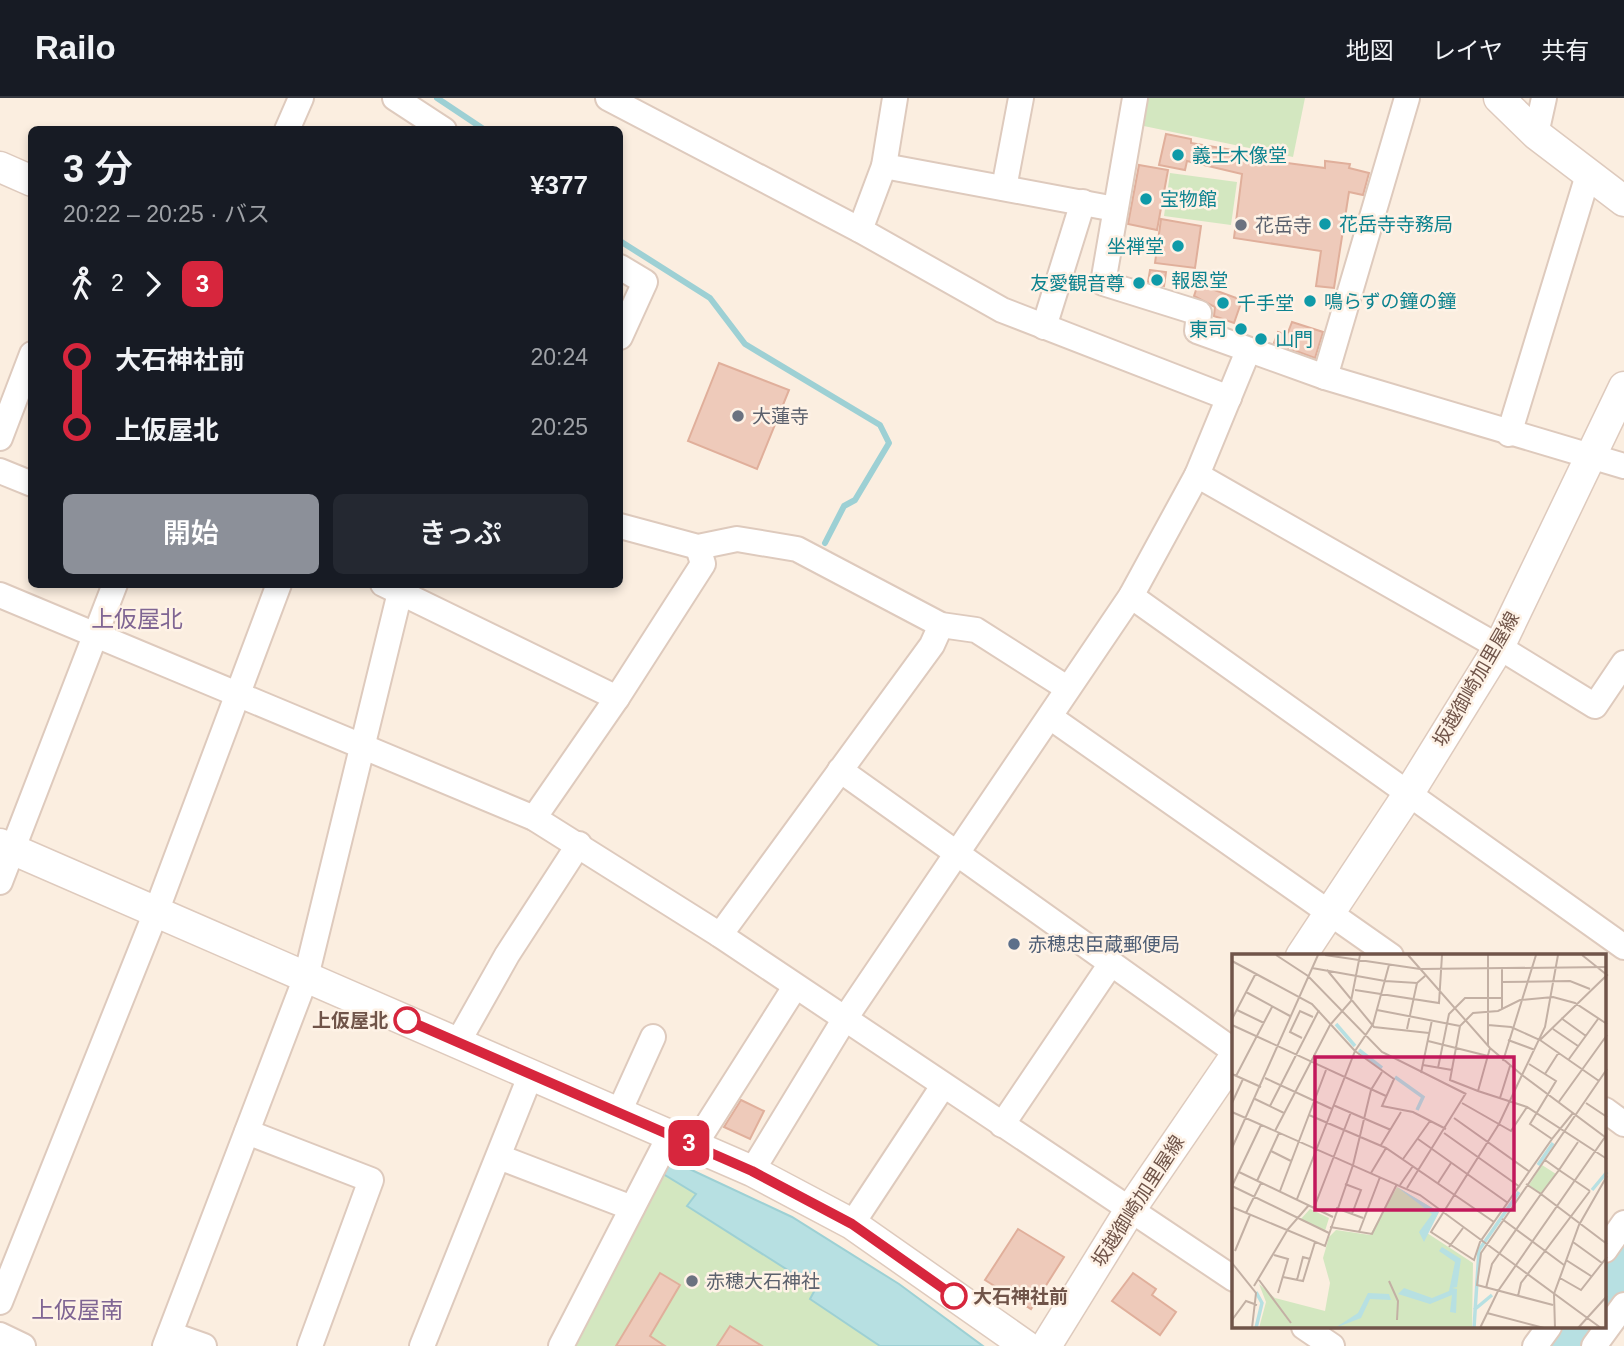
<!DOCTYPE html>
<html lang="ja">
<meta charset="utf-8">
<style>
:root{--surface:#171b24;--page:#242831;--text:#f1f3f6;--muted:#9ea1a6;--line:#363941;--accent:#8c9099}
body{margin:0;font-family:Helvetica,"Noto Sans JP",sans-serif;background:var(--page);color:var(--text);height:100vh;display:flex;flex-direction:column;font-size:26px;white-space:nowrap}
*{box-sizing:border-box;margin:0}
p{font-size:23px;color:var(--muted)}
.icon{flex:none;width:38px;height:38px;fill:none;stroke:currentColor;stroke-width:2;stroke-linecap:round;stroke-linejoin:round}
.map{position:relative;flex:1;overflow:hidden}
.side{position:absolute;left:28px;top:28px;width:595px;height:462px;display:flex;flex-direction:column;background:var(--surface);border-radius:10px;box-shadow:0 4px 10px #0003}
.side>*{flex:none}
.badge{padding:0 14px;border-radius:10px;font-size:24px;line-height:46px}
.map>.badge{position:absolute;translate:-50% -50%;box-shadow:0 0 0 4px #fff}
.legs{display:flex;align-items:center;gap:10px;height:77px;padding:0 35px;font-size:23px}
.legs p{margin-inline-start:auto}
.headline{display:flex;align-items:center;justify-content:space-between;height:119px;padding:0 35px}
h1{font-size:38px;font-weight:600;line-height:52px}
.action{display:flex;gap:14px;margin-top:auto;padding:14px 35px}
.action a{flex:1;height:80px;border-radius:10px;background:var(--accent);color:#fff;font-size:28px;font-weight:600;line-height:80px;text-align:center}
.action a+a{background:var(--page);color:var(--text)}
ul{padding:0 35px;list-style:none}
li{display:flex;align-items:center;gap:24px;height:70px;font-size:26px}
li i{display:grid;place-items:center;width:10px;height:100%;margin:0 9px;background:currentColor}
li i::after{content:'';width:18px;height:18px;margin:-9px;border:5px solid;border-radius:50%;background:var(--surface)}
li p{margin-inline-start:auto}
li:first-child i{background:linear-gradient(#0000 50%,currentColor 0)}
li:last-child i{background:linear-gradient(currentColor 50%,#0000 0)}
header{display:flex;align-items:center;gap:42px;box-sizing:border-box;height:98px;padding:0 35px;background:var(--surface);border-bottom:2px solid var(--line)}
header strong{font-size:33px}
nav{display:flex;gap:38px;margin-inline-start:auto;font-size:24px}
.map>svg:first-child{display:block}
.green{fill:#d3e7c0}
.water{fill:#b7e0e2;stroke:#9dd0d4;stroke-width:2}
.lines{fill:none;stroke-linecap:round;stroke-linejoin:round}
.stream{stroke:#9dd0d4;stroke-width:6}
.river{stroke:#b7e0e2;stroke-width:37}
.building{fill:#eecaba;stroke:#e0af9b;stroke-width:2}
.minor-casing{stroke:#decabd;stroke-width:28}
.tertiary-casing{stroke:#decabd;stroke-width:33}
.minor{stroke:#fff;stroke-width:24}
.tertiary{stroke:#fff;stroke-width:30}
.line-1-casing{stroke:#fff;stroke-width:16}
.line-1{stroke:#d7263d;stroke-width:10}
.culture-dot{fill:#0f9aa8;stroke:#fef2e6;stroke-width:2.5}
.worship-dot{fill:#6b7280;stroke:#fef2e6;stroke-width:2.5}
.service-dot{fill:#5c6f8a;stroke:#fef2e6;stroke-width:2.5}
.stop-1-dot{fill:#fff;stroke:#d7263d;stroke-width:3.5}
.labels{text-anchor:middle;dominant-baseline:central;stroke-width:5;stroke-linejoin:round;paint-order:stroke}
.culture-label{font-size:19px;fill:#0d838f;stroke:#fef2e6;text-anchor:start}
.worship-label{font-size:19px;fill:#5b616d;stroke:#fef2e6;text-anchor:start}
.street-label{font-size:19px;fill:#705449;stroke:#fef2e6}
.service-label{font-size:19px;fill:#4e5e75;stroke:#fef2e6;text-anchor:start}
.stop-label{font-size:19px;font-weight:bold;fill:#705449;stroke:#fef2e6;text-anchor:end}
.quarter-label{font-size:23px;fill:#7f6593;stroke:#fef2e6}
.inset-river{fill:none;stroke:#b7e0e2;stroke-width:3.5}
.inset-road{fill:none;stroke:#c3b0a4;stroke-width:2}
.view{fill:#c2185b;fill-opacity:0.15;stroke:#c2185b;stroke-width:3.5}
.inset-edge{fill:none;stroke:#705449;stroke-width:3.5}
</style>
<header>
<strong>Railo</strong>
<nav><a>地図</a><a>レイヤ</a><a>共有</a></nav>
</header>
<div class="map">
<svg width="1624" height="1248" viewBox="0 0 1624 1248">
<rect width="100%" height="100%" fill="#fbeee0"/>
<g class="green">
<polygon points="1144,0 1305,0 1293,59 1139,27"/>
<polygon points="1170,75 1237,84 1231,127 1164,118"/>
<polygon points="660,1074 792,1119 899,1186 983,1248 571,1248"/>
</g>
<polygon class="water" points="666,1060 792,1119 899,1186 983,1248 880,1248 810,1201 816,1190 687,1108 696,1096 660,1074"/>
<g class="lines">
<g class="stream">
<polyline points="437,0 485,32"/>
<polyline points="620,143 710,200 745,246 880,327 889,345 855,402 844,408 825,445"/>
</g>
<g class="river">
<polyline points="1605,1190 1624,1163"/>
<polyline points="1562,1248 1576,1229"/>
</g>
</g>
<g class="building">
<polygon points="1166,36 1191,41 1191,45 1273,59 1272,63 1325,70 1325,63 1350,66 1349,70 1369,75 1363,97 1349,94 1334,190 1316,188 1321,153 1234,140 1242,76 1187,63 1185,72 1159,67"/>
<polygon points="1139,67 1168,72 1157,132 1128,126"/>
<polygon points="1161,121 1201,128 1195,170 1155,165"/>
<polygon points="1150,172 1166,174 1164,188 1148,184"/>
<polygon points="1198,186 1242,202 1234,225 1214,218 1215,209 1194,198"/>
<polygon points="1292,224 1323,234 1315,260 1274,245 1278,234 1287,237"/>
<polygon points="719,265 789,292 757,371 688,343"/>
<polygon points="741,1002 764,1013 750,1041 724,1029"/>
<polygon points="1018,1131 1064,1159 1031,1211 985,1182"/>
<polygon points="660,1175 680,1187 650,1238 665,1248 616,1248"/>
<polygon points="1133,1175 1156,1191 1152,1197 1176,1214 1160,1237 1112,1203"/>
<polygon points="730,1228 762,1248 717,1248"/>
</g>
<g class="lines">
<g class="minor-casing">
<g id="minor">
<polyline points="395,0 444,32"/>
<polyline points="608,0 860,132 1002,212 1229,300"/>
<polyline points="1135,0 1103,185 1199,215 1197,233 1325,279"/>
<polyline points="1407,0 1325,279 1624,368"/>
<polyline points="287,32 301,0"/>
<polyline points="1536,36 1544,0"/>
<polyline points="884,68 1115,111"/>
<polyline points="1004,90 1021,0"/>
<polyline points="860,132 884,68 895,0"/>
<polyline points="620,169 645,184 620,239"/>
<polyline points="1044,229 1083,104"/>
<polyline points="1509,336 1588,77"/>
<polyline points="0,340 32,256"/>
<polyline points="0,373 32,386"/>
<polyline points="1197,377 1499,549 1595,608 1624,565"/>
<polyline points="620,428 698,449 737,441 797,451 941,527 976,532 1067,590"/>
<polyline points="383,486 617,600"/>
<polyline points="0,497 534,720 720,837 1234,1181"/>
<polyline points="1131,498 1624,849"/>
<polyline points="1050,619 1391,858"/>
<polyline points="840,672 1234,953"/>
<polyline points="534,720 617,600 703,466 698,449"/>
<polyline points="0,784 115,486"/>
<polyline points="720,837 932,547 941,527"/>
<polyline points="458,944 507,857 579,746"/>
<polyline points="1605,1012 1624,1026"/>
<polyline points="619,1014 653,939"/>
<polyline points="1002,1027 1110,867"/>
<polyline points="247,1034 371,1082 310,1248"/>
<polyline points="694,1048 795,889"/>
<polyline points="499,1059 632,1110"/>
<polyline points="752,1073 844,922 1131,498 1197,377 1248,253"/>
<polyline points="852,1126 943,988"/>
<polyline points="1605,1152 1624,1125"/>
<polyline points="0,1204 156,814 279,486"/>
<polyline points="1304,1229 1332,1248"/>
<polyline points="170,1236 204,1248"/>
<polyline points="0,1237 23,1248"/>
<polyline points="165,1248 306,879 402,486"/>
<polyline points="422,1248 531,976"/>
<polyline points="561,1248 670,1037"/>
<polyline points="1535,1248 1549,1229"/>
<polyline points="1594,1248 1624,1207"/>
</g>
</g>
<g class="tertiary-casing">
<g id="tertiary">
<polyline points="1499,0 1536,36 1624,103"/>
<polyline points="0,69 32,83"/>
<polyline points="0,746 752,1073 852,1126 1026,1248"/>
<polyline points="1301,858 1407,698 1499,549 1624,289"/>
<polyline points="1046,1248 1130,1112 1234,960"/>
</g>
</g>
<use href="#minor" class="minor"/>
<use href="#tertiary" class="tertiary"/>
</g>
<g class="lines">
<g class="line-1-casing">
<polyline id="line-1" points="407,922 752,1073 852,1126 954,1198"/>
</g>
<use href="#line-1" class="line-1"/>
</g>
<g class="culture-dot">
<circle cx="1178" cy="57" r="7"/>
<circle cx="1146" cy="101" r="7"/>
<circle cx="1325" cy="126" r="7"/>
<circle cx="1178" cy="148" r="7"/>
<circle cx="1157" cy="182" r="7"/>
<circle cx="1139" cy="185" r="7"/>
<circle cx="1310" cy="203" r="7"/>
<circle cx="1223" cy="205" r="7"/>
<circle cx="1241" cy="231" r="7"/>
<circle cx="1261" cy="241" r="7"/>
</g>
<g class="worship-dot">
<circle cx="1241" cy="127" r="7"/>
<circle cx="738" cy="318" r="7"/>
<circle cx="692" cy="1183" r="7"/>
</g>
<circle class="service-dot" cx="1014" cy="846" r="7"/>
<g class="stop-1-dot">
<circle cx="407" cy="922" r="12"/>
<circle cx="954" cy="1198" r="12"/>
</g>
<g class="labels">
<g class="culture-label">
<text x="1192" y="57">義士木像堂</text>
<text x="1160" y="101">宝物館</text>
<text x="1339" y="126">花岳寺寺務局</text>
<text x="1164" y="148" text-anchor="end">坐禅堂</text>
<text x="1171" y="182">報恩堂</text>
<text x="1125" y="185" text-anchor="end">友愛観音尊</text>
<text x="1324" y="203">鳴らずの鐘の鐘</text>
<text x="1237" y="205">千手堂</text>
<text x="1227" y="231" text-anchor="end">東司</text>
<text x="1275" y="241">山門</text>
</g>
<g class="worship-label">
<text x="1255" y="127">花岳寺</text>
<text x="752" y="318">大蓮寺</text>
<text x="706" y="1183">赤穂大石神社</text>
</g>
<g class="street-label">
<text transform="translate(1476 581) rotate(-60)">坂越御崎加里屋線</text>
<text transform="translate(1138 1103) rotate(-57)">坂越御崎加里屋線</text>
</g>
<g class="service-label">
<text x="1028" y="846">赤穂忠臣蔵郵便局</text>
</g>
<g class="stop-label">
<text x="388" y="922">上仮屋北</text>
<text x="973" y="1198" text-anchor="start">大石神社前</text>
</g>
<g class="quarter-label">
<text x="137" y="521">上仮屋北</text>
<text x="77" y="1212">上仮屋南</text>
</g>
</g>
<g transform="translate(1232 856)">
<rect width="374" height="374" fill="#fbeee0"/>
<path d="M310,211L324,220L309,240L297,231ZM165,233L207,258L195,279L241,309L240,374H27L34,348L27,330L43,344L93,357L98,329L91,304L97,283L104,276L138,281ZM78,255L97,264L93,277L68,266Z" fill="#d3e7c0"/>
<path d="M165,233L207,258L192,288L187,278L200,260ZM210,293L229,305L225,333L220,334L225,335L224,359L218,358L220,341L198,350L166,340L172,334L200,344L217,337L223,308L207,297ZM136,339L157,340L159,346L138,345L129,364L103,374L126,359Z" fill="#b7e0e2"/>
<path class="inset-river" d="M104,70L123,92M127,96L150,114M163,123L191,143L185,156M306,211L321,189M360,236L375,218M24,338L30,349L24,374M242,356L260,341M242,374L247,296L287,238"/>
<path class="inset-road" d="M44,1L76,22L150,98L234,140M93,1L188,15L375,13M176,1L258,94L290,121L267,170L199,278L242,306L248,288L320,185M256,1V91M0,7L80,50L123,97L162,125L150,152L181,158L214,175M80,14L153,27L185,29L193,22M270,14V55M95,16L142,73L197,79M270,28L338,27L358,35M123,36L207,49L210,1M14,38L58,62M5,56L32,69M145,56L228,72M329,64L354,82M0,65L24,19M0,71L154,142M256,71L279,73L308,86L367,127M175,75L185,29M321,75L346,92M70,84L58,78L68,57L81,63M276,86L303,96M308,86L375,21L350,1M196,87L256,102M258,94L246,137L295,153L375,205M337,105L366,65M271,107L304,1M297,110L324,127L298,170L320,185L341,159M191,111L220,116M206,114L217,60L233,44H270M189,119L200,66M0,120L29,133M313,120L327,98M4,122L40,53M33,124L100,155M246,137L218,126L228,72L241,59L266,57L288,46L321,43L343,49L375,70M268,144L278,112M23,145L52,159M0,149L11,125M230,149L279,177L295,153M326,149L375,81M354,149L375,163M101,151L159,176M38,152L87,56M0,158L188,241L369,374M77,161L154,194L262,268M222,164L298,218M43,177L98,71L119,47L128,1M212,179L288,233M186,185L276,249M346,188L327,216L358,237M149,191L169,158M0,194L86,1M39,197L59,207M171,205L198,167M313,206L327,216L309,240L375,290M7,218L101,263M139,219L154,194M25,227L47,179M206,229L219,209M113,230L129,236L120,260M168,231L181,212M0,232L97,279M0,232L29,171M175,234L234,139M48,237L94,116M65,245L123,97L141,70L157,11M0,253L93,292L121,211L139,136L150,118M82,254L119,158M104,254L131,264M14,259L29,229M270,265L332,311M98,273L140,280L165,230M127,278L148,223M341,288L370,309M217,293L231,274M3,297L18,261M42,301L56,305L46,339M334,306L359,322M0,309L24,339L20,374M51,323L71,327L83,288M328,324L349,336L375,303M27,326L59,369M65,326L71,303L78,305M157,327L166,347L165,366M22,332L56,275L77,251M254,334L260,310L309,240L294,230M286,342L289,329L358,237M321,351L245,331L249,299L375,115M255,359L312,374M0,366L14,347L25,351M248,374L266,337L373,183L290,121L313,73L326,1M323,374L322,340L347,271L375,222M346,374L375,342"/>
<path class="view" d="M83,103H282V256H83Z"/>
<rect width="374" height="374" class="inset-edge"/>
</g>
</svg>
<b class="badge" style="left:689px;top:1045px;background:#d7263d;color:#fff">3</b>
<section class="side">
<div class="headline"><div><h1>3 分</h1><p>20:22 – 20:25 · バス</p></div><b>¥377</b></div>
<div class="legs"><svg class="icon" aria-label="walk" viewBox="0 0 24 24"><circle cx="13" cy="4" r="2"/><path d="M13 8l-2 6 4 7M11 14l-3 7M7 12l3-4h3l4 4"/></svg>2<svg class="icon" aria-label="forward" viewBox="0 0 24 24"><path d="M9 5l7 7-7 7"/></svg><b class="badge" style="background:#d7263d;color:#fff">3</b></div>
<ul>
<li><i style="color:#d7263d"></i><b>大石神社前</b><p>20:24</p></li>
<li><i style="color:#d7263d"></i><b>上仮屋北</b><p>20:25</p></li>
</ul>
<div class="action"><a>開始</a><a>きっぷ</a></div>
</section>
</div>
